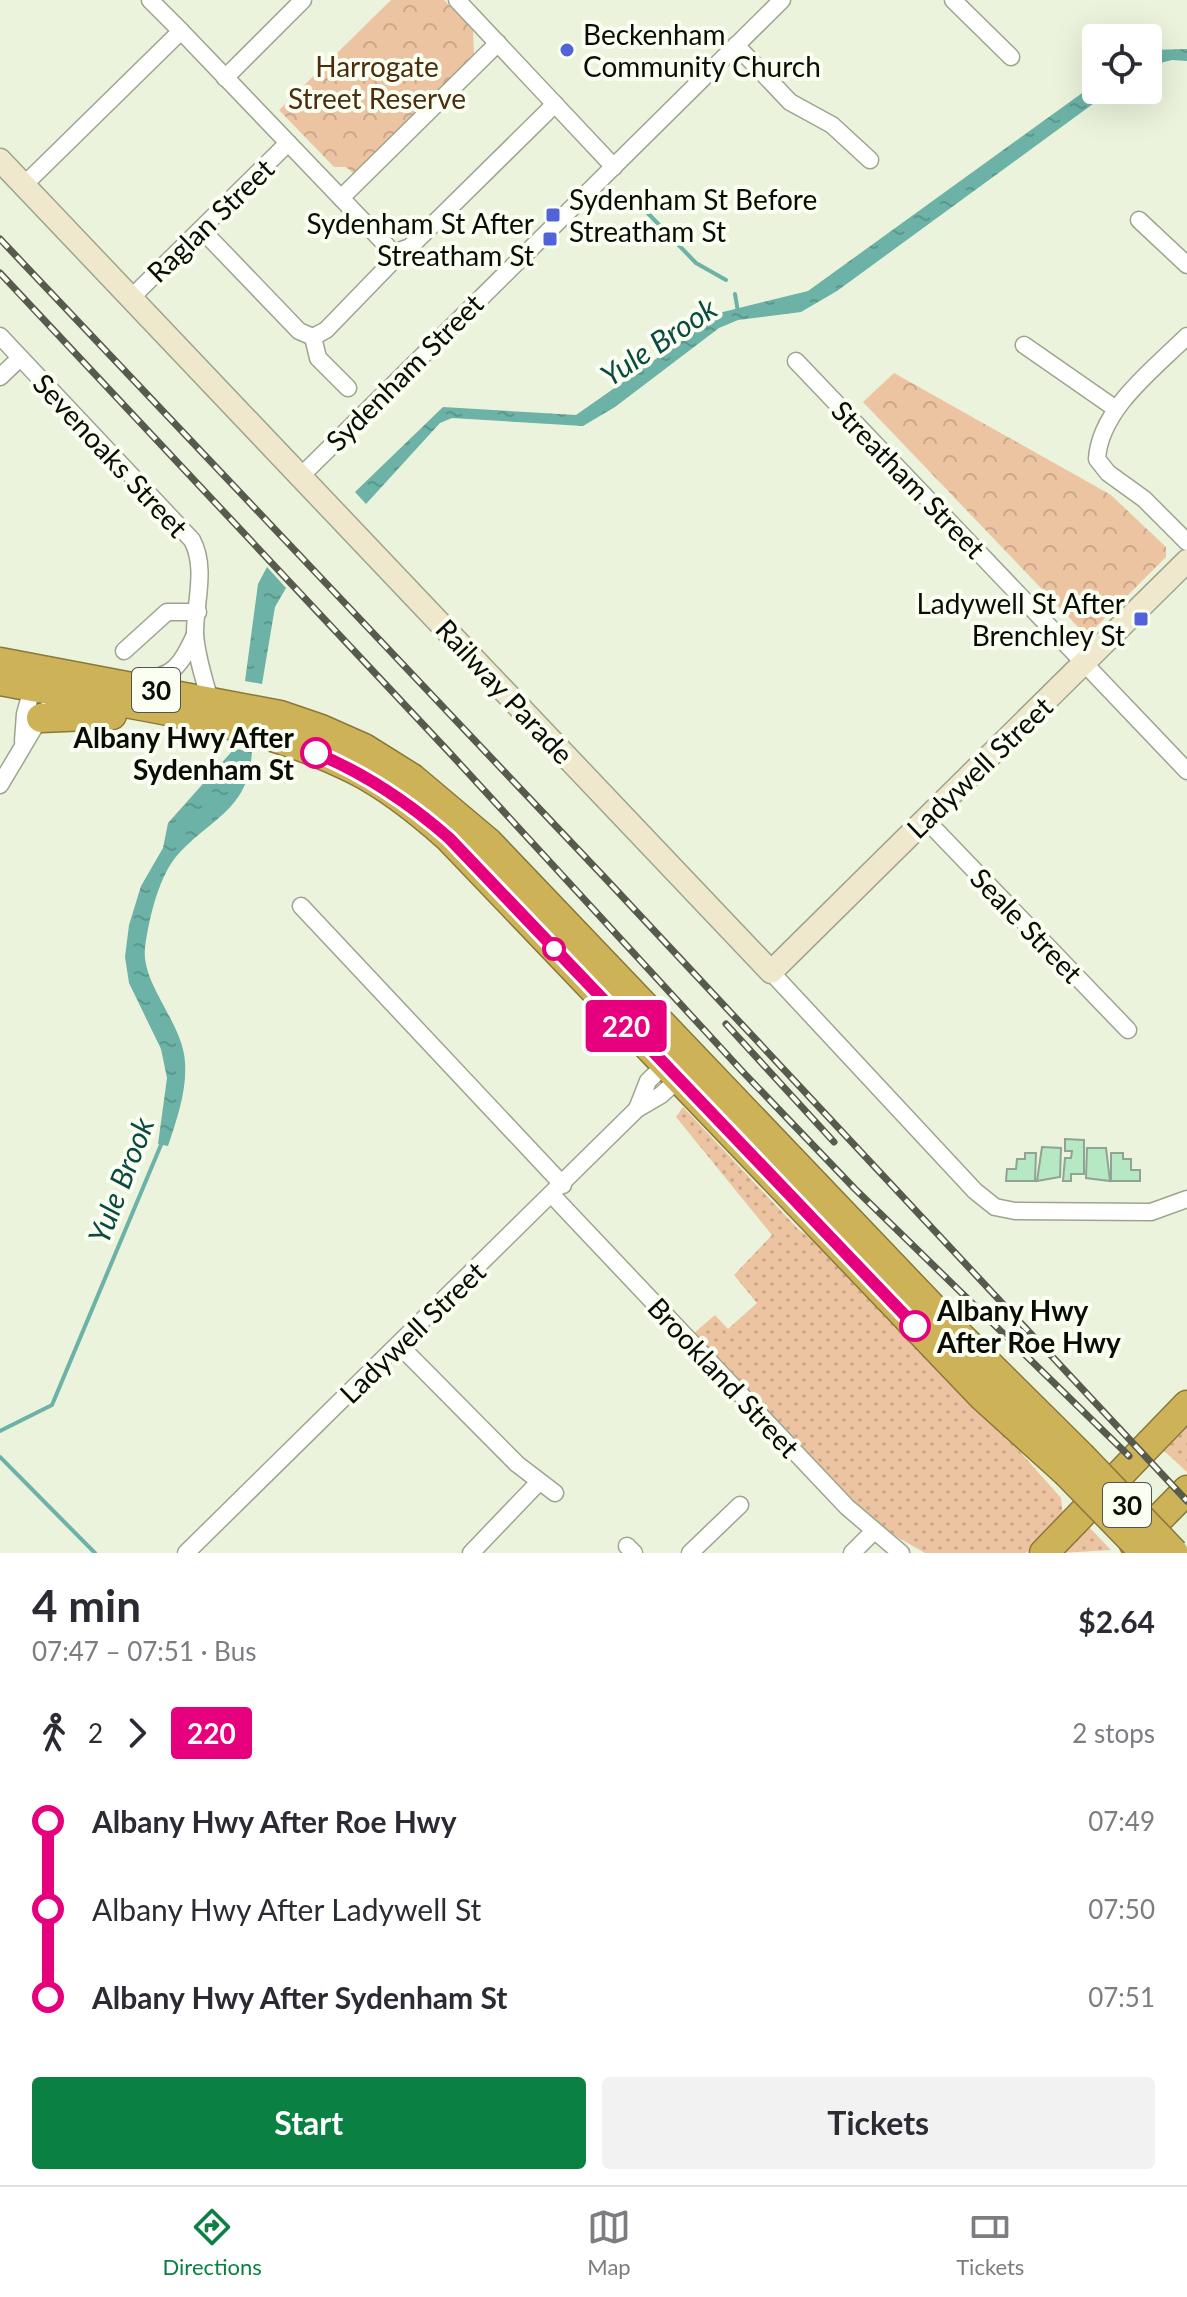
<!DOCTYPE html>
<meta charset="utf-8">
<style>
:root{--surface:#fff;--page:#f2f2f3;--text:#2b2b33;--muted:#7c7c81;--line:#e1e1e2;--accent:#0b8043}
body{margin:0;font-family:Lato,sans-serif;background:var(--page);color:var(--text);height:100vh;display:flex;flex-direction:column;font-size:30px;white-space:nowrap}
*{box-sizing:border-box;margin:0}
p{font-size:26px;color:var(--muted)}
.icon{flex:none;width:44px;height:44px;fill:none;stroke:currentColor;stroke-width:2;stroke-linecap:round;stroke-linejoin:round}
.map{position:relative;height:1553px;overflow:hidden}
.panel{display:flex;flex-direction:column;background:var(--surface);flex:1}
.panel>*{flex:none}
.badge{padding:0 16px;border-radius:6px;font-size:28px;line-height:52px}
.buttons{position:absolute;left:1082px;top:24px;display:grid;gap:16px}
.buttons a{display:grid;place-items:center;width:80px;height:80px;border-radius:8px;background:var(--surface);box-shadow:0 8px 32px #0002;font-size:40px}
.map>.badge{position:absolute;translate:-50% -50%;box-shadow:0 0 0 4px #fff}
.legs{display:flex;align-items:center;gap:12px;height:88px;padding:0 32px;font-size:26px}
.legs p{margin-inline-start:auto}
.summary{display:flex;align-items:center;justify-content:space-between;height:136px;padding:0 32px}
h1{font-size:44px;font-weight:700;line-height:60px}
.button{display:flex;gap:16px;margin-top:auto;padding:16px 32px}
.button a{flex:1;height:92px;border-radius:8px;background:var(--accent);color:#fff;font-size:32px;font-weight:700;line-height:92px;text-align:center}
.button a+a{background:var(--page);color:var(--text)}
ul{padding:0 32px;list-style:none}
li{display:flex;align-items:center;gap:28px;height:88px;font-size:30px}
li i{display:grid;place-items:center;width:12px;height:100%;margin:0 10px;background:currentColor}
li i::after{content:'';width:20px;height:20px;margin:-10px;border:6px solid;border-radius:50%;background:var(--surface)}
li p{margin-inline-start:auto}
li:first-child i{background:linear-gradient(#0000 50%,currentColor 0)}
li:last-child i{background:linear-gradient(currentColor 50%,#0000 0)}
.tab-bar{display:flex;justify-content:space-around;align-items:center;height:112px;border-top:2px solid var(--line);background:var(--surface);font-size:22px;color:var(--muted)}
.tab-bar a{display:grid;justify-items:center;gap:4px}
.tab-bar .current{color:var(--accent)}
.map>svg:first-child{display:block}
.grass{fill:url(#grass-dots)}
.forest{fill:url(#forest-crowns)}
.water{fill:url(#water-ripples)}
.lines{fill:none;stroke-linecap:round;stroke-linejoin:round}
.stream{stroke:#6cb2a6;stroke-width:4}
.building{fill:#b6e8c3;stroke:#8fa494;stroke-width:2}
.street-casing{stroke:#9da58f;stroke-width:19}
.secondary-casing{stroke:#9da58f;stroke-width:25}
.highway-casing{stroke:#89783a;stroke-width:31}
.street{stroke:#fff;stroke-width:16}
.secondary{stroke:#f0e8cd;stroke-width:22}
.highway{stroke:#cdb257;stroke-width:28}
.rail-casing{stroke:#575b4e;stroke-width:7}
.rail{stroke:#fafff1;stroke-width:4;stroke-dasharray:12;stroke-linecap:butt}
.highway-bridge-casing{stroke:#89783a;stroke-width:31;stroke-linecap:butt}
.highway-bridge{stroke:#cdb257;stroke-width:28}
.line-1-casing{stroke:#fff;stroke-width:18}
.line-1{stroke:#e6007e;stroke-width:12}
.poi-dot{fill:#5063d8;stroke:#fafff1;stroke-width:3}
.stop-1-dot{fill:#fff;stroke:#e6007e;stroke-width:4}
.labels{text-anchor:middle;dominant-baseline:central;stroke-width:8;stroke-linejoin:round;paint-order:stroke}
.shield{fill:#fafff1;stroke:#52554c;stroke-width:2}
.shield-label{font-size:26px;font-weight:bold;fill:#0a0c05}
.poi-label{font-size:28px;fill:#0a0c05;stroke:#fafff1;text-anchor:start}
.park-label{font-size:28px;fill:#4b2d0f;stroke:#fafff1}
.street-label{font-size:28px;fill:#0a0c05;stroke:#fafff1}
.stop-label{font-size:28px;font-weight:bold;fill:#0a0c05;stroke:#fafff1;text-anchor:end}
.water-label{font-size:30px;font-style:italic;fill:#0b4a42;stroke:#fafff1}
</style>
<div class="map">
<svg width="1187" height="1553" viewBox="0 0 1187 1553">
<defs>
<pattern id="grass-dots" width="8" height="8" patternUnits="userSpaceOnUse" patternTransform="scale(2)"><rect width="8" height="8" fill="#edc4a1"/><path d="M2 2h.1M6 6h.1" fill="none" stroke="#caa789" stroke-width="1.8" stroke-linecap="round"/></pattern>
<pattern id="forest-crowns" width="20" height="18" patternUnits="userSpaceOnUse" patternTransform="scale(2)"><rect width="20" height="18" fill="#edc4a1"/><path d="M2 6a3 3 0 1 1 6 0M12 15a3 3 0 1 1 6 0" fill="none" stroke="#caa789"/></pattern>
<pattern id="water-ripples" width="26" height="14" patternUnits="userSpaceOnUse" patternTransform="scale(2)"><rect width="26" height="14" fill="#6cb2a6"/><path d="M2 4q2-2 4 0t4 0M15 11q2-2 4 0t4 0" fill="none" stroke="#5c988d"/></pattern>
</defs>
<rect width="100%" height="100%" fill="#ebf3dc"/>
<g class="grass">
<polygon points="683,1107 798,1229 833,1255 947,1381 966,1391 1061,1498 1063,1516 1026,1553 925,1553 875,1524 693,1334 715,1315 728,1329 757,1303 734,1275 772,1235 676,1117"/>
<polygon points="1187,1421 1187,1472 1161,1448"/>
<polygon points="1087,1525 1111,1550 1060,1553"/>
</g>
<g class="forest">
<polygon points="391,0 444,0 473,29 474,55 354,174 346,167 334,167 279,110"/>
<polygon points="894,373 1111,495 1166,547 1166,557 1093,630 1081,630 863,402"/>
</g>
<g class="water">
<polygon points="1187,49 1187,61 1172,60 1148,66 1148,50"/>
<polygon points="1096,83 1096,90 1112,90 837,291 801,312 738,320 719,328 615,407 583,426 452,418 440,423 366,504 355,492 443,407 576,415 723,312 808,291"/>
<polygon points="267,567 286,588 275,607 262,684 245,681 258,584"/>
<path d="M234,749L252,751C249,808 215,816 181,851C159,873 149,918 145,948C141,984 183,1023 185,1062C187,1091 177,1119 168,1146L158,1144L167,1078L161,1049L129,983L125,957L129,925L141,886L163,848L168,823Z"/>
</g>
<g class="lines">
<g class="stream">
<polyline points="636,201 696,263 726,280"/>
<polyline points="735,294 738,312"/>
<polyline points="0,1431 52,1405 163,1140"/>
<polyline points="0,1457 95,1553"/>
</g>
</g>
<g class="building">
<polygon points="1065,1139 1084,1140 1084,1174 1071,1174 1071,1181 1063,1181 1065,1158 1071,1158 1072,1151 1065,1151"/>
<polygon points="1042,1147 1061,1148 1060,1177 1037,1181"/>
<polygon points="1087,1148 1106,1148 1110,1181 1086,1178"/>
<polygon points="1025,1153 1036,1153 1035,1181 1006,1181 1007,1169 1016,1169 1017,1159 1025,1159"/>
<polygon points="1111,1153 1123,1153 1123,1159 1131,1159 1131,1170 1140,1170 1140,1181 1111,1181"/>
</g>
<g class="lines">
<g class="street-casing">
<g id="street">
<polyline points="457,0 614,167"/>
<polyline points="953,0 1011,57"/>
<polyline points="181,31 387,246 390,264 326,330 313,337 299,331 201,229"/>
<polyline points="736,45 790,102 832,125 870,160"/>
<polyline points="225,78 303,0"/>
<polyline points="24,185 181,31 150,0"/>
<polyline points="341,198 498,43"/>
<polyline points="1139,220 1187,265"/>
<polyline points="391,254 410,247 555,104"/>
<polyline points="131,298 288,143"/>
<path d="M0,336L192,540C207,568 195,602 195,633C196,655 204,679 210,700"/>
<path d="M1187,336C1154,369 1100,409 1097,459L1108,473L1144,499L1187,542"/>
<polyline points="313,337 318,358 348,388"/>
<polyline points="1024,345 1116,409"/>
<polyline points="796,361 1187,771"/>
<polyline points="0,377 20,358"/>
<polyline points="301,476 782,0"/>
<polyline points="124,651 167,612 198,612"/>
<path d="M138,678C173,680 181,664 195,635"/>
<polyline points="23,741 25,714 34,682"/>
<polyline points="0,785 44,711"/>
<polyline points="925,819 1128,1030"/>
<polyline points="301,906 563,1185"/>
<polyline points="771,972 975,1191 995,1207 1015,1211 1151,1212 1187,1199"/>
<polyline points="637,1109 648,1081 671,1059"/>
<polyline points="552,1195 847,1507 901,1553"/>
<polyline points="399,1345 517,1464 555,1493"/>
<polyline points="627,1546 634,1553"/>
<polyline points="186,1553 637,1109 661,1095 683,1075"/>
<polyline points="471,1553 539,1482"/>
<polyline points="690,1553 740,1505"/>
<polyline points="852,1553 873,1532"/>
</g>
</g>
<g class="secondary-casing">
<polyline id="secondary" points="0,160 771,972 1187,561"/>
</g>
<g class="highway-casing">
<g id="highway">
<polyline points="0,662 280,715 321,729 364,748 412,778 488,842 950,1326 1081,1456"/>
<path d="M0,681C118,704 246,715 355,770C389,787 421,813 449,838L982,1396L1066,1472"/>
<polyline points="41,718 112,715"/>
<polyline points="1134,1544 1187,1490"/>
<polyline points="1044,1553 1187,1405"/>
</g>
</g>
<use href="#street" class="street"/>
<use href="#secondary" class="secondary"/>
<use href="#highway" class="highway"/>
<g class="rail-casing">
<g id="rail">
<polyline points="0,239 605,878 1187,1501"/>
<polyline points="0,273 448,751 742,1071 855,1189 1129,1456"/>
<polyline points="726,1024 834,1142"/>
</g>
</g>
<use href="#rail" class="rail"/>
<g class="highway-bridge-casing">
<g id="highway-bridge">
<polyline points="1081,1456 1174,1553"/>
<polyline points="1066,1472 1145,1553"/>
</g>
</g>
<use href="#highway-bridge" class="highway-bridge"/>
</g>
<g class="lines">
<g class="line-1-casing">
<path id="line-1" d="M316,753C366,774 408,802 449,838L915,1326"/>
</g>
<use href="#line-1" class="line-1"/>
</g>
<g class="poi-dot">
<circle cx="567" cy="50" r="8"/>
<rect x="545" y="207" width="16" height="16" rx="4"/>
<rect x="542" y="231" width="16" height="16" rx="4"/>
<rect x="1133" y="611" width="16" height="16" rx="4"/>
</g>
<g class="stop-1-dot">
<circle cx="316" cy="753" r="14"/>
<circle cx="554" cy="949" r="10"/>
<circle cx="915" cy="1326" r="14"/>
</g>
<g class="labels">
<g class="shield">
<rect x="132" y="668" width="48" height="44" rx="6"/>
<rect x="1103" y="1483" width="48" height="44" rx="6"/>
</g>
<g class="shield-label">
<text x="156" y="690">30</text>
<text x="1127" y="1505">30</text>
</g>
<g class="poi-label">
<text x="583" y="34">Beckenham<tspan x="583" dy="32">Community Church</tspan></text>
<text x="569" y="199">Sydenham St Before<tspan x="569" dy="32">Streatham St</tspan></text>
<text x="534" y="223" text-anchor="end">Sydenham St After<tspan x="534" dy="32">Streatham St</tspan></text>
<text x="1125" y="603" text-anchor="end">Ladywell St After<tspan x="1125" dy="32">Brenchley St</tspan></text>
</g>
<g class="park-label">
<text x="377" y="66">Harrogate<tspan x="377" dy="32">Street Reserve</tspan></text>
</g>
<g class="street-label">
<text transform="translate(210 220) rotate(-44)">Raglan Street</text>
<text transform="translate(404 372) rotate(-45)">Sydenham Street</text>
<text transform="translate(111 455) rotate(47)">Sevenoaks Street</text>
<text transform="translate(909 479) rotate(46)">Streatham Street</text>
<text transform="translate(505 691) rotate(47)">Railway Parade</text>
<text transform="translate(979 767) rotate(-44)">Ladywell Street</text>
<text transform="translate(1027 925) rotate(46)">Seale Street</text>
<text transform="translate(412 1332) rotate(-44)">Ladywell Street</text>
<text transform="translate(724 1377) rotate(47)">Brookland Street</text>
</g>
<g class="stop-label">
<text x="294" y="737">Albany Hwy After<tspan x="294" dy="32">Sydenham St</tspan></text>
<text x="937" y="1310" text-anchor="start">Albany Hwy<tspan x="937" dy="32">After Roe Hwy</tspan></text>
</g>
<g class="water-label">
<text transform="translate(658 341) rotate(-34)">Yule Brook</text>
<text transform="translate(120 1180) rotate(-69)">Yule Brook</text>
</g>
</g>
</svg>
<div class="buttons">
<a><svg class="icon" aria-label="locate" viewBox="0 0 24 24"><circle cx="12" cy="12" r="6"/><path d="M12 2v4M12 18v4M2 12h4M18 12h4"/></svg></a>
</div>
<b class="badge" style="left:626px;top:1026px;background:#e6007e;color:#fff">220</b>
</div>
<section class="panel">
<div class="summary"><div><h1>4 min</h1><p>07:47 – 07:51 · Bus</p></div><b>$2.64</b></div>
<div class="legs"><svg class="icon" aria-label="walk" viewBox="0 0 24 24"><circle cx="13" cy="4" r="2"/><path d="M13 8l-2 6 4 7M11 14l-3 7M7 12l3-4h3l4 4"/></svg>2<svg class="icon" aria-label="forward" viewBox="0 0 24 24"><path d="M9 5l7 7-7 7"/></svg><b class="badge" style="background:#e6007e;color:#fff">220</b><p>2 stops</p></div>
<ul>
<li><i style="color:#e6007e"></i><b>Albany Hwy After Roe Hwy</b><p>07:49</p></li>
<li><i style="color:#e6007e"></i><span>Albany Hwy After Ladywell St</span><p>07:50</p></li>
<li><i style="color:#e6007e"></i><b>Albany Hwy After Sydenham St</b><p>07:51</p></li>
</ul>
<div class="button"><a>Start</a><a>Tickets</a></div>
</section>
<nav class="tab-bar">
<a class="current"><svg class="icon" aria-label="directions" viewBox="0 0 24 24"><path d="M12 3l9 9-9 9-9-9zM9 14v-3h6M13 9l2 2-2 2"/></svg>Directions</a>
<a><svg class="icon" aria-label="map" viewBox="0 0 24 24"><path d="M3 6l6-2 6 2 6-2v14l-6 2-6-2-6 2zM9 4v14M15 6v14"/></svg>Map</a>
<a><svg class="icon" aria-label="tickets" viewBox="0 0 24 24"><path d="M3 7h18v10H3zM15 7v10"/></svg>Tickets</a>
</nav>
